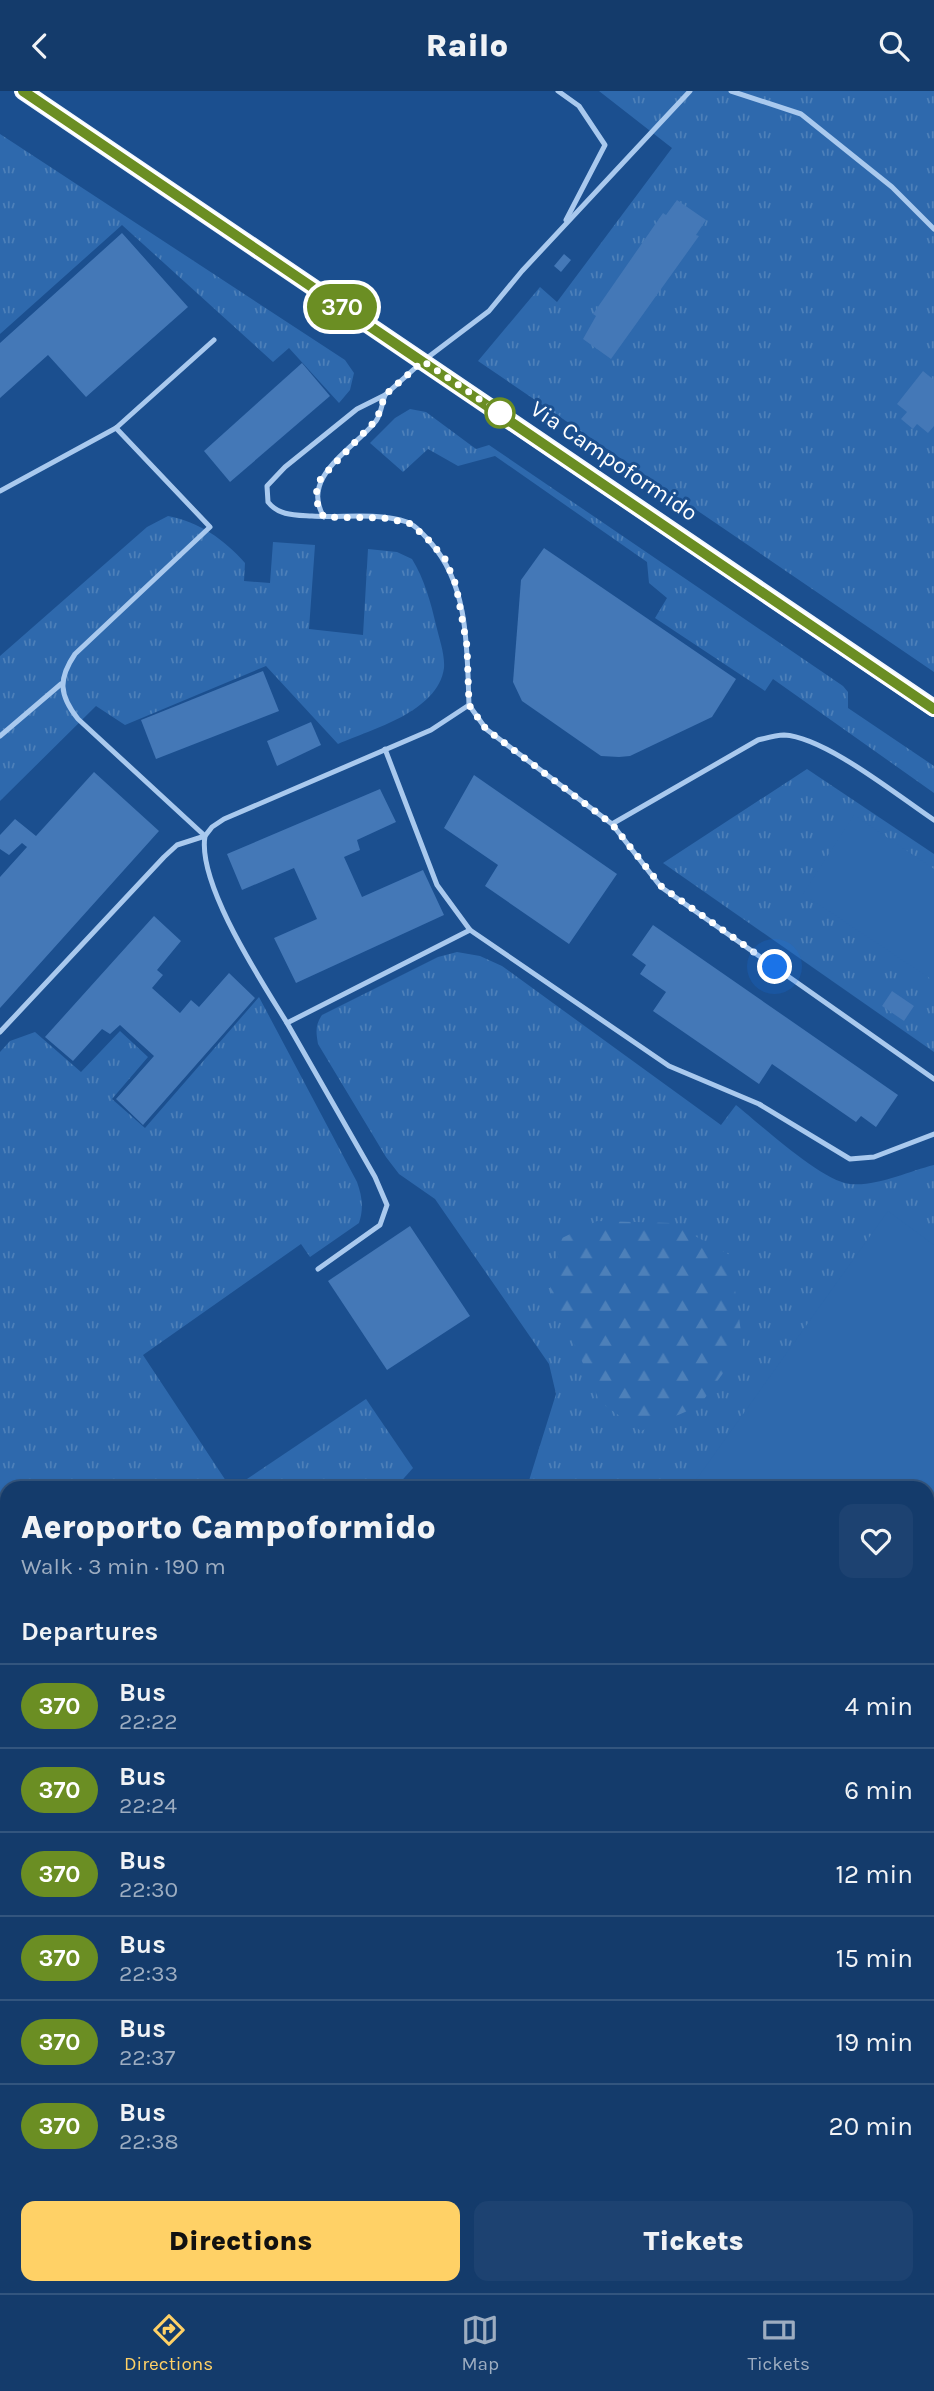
<!DOCTYPE html>
<meta charset="utf-8">
<style>
:root{--surface:#143b6b;--page:#1d4271;--text:#f1f3f6;--muted:#9dadc1;--line:#33557e;--accent:#ffd166}
body{margin:0;font-family:Karla,sans-serif;background:var(--page);color:var(--text);height:100vh;display:flex;flex-direction:column;font-size:26px;white-space:nowrap}
*{box-sizing:border-box;margin:0}
p{font-size:23px;color:var(--muted)}
.icon{flex:none;width:38px;height:38px;fill:none;stroke:currentColor;stroke-width:2;stroke-linecap:round;stroke-linejoin:round}
.map{position:relative;flex:1;overflow:hidden}
.side{position:absolute;left:0px;top:1390px;width:934px;height:814px;display:flex;flex-direction:column;background:var(--surface);border-radius:21px 21px 0 0;box-shadow:0 2px 5px #0004,0 0 0 2px var(--line)}
.side>*{flex:none}
.badge{padding:0 14px;border-radius:23px;font-size:24px;line-height:46px}
.you{position:absolute;width:35px;height:35px;margin:-18px;border:5px solid #fff;border-radius:50%;background:#1a73e8;box-shadow:0 0 0 10px #1a73e833}
.map>.badge{position:absolute;translate:-50% -50%;box-shadow:0 0 0 4px #fff}
h2{padding:0 21px;font-size:26px;line-height:63px}
.round{display:grid;place-items:center;flex:none;width:74px;height:74px;border-radius:14px;background:var(--page)}
.summary{display:flex;align-items:center;justify-content:space-between;height:119px;padding:0 21px}
h1{font-size:33px;font-weight:800;line-height:52px}
.button{display:flex;gap:14px;margin-top:auto;padding:14px 21px}
.button a{flex:1;height:80px;border-radius:14px;background:var(--accent);color:#111;font-size:28px;font-weight:800;line-height:80px;text-align:center}
.button a+a{background:var(--page);color:var(--text)}
ul{padding:0;list-style:none}
li{display:flex;align-items:center;gap:21px;height:84px;padding:0 21px;border-top:2px solid var(--line)}
li div{flex:1}
li b{display:block;font-size:26px}
li em{font-style:normal}
li .badge{min-width:77px;font-weight:700;text-align:center}
header{display:flex;justify-content:space-between;align-items:center;height:91px;padding:0 21px;background:var(--surface);font-size:32px;font-weight:800}
.dock{display:flex;justify-content:space-around;align-items:center;height:98px;border-top:2px solid var(--line);background:var(--surface);font-size:19px;color:var(--muted)}
.dock a{display:grid;justify-items:center;gap:4px}
.dock .current{color:var(--accent)}
.map>svg:first-child{display:block}
.grass{fill:url(#grass-tufts)}
.forest{fill:url(#forest-firs)}
.pitch{fill:#2e69ad}
.building{fill:#4478b7}
.lines{fill:none;stroke-linecap:round;stroke-linejoin:round}
.service{stroke:#a9c9ee;stroke-width:5}
.primary{stroke:#f0f6ff;stroke-width:18}
.line-casing{stroke:#fff;stroke-width:16}
.line{stroke:#6b8e23;stroke-width:10}
.walk{stroke:#fff;stroke-width:7;stroke-dasharray:0 12.6}
.stop-dot{fill:#fff;stroke:#6b8e23;stroke-width:3.5}
.labels{text-anchor:middle;dominant-baseline:central;stroke-width:6;stroke-linejoin:round;paint-order:stroke}
.street-label{font-size:23px;fill:#fff;stroke:#1b4f8f}
</style>
<header><svg class="icon" aria-label="back" viewBox="0 0 24 24"><path d="M15 5l-7 7 7 7"/></svg>Railo<svg class="icon" aria-label="search" viewBox="0 0 24 24"><circle cx="10" cy="10" r="6"/><path d="M15 15l6 6"/></svg></header>
<div class="map">
<svg width="934" height="2202" viewBox="0 0 934 2202">
<defs>
<pattern id="grass-tufts" width="24" height="20" patternUnits="userSpaceOnUse" patternTransform="scale(1.75)"><rect width="24" height="20" fill="#2e69ad"/><path d="M3 7l-1-3M5 7V3M7 7l1-3M15 17l-1-3M17 17v-4M19 17l1-3" fill="none" stroke="#4d80b9"/></pattern>
<pattern id="forest-firs" width="22" height="20" patternUnits="userSpaceOnUse" patternTransform="scale(1.75)"><rect width="22" height="20" fill="#2e69ad"/><path d="M5 1l3.5 6h-7zM16 11l3.5 6h-7z" fill="#4d80b9"/></pattern>
</defs>
<rect width="100%" height="100%" fill="#1b4f8f"/>
<g class="grass">
<polygon points="599,0 934,0 934,581 478,270 540,196 557,211 672,57"/>
<polygon points="0,43 345,269 354,282 350,299 339,312 289,257 273,271 122,134 0,243"/>
<polygon points="410,318 426,321 476,358 489,354 843,595 848,601 848,617 934,675 934,702 773,588 765,600 655,527 667,507 649,492 647,471 495,365 458,375 428,358 403,381 370,352 395,327"/>
<path d="M168,425C199,431 224,448 245,472L244,490L270,492L273,451L315,454L309,538L363,544L368,458L397,461L412,468C424,487 431,512 436,534C439,547 445,563 444,577C438,621 372,638 338,653L266,575L125,634L96,615L0,710V565L147,436Z"/>
<polygon points="807,678 934,763 934,961 663,772"/>
<path d="M457,861L480,865L502,875L721,1034L736,1014C761,1034 821,1090 850,1093C876,1096 909,1080 934,1074V2202H146L142,2196H928V1396H527L556,1303L549,1273L435,1108L399,1083L386,1066L318,953C316,941 315,934 322,924L438,866Z"/>
<path d="M259,906L357,1091C362,1105 364,1117 359,1132L310,1166L301,1153L143,1264L230,1396H7V2018L0,2009V1743L5,1724L0,1701V961L10,950L35,941L81,981L120,940L148,966L112,1008L145,1037Z"/>
<polygon points="366,1308 413,1377 396,1396 235,1396"/>
<polygon points="0,2066 7,2076 7,2194 0,2184"/>
</g>
<polygon class="forest" points="597,1130 671,1132 730,1164 743,1255 699,1315 641,1340 600,1311 550,1198 562,1147"/>
<g class="pitch">
<polygon points="854,724 934,778 934,890 803,803"/>
<polygon points="888,1120 934,1154 934,1720 928,1729 928,1396 691,1396"/>
</g>
<g class="building">
<polygon points="677,109 706,129 696,144 699,145 611,268 583,248 596,225 593,223 663,122 666,124"/>
<polygon points="122,142 188,216 86,306 48,264 0,307 0,252"/>
<polygon points="564,163 571,169 561,181 554,175"/>
<polygon points="302,272 330,305 230,391 204,360"/>
<polygon points="923,280 934,289 934,335 928,342 917,333 913,338 901,328 907,321 897,313"/>
<polygon points="544,457 736,588 712,626 630,665 619,666 601,665 522,610 513,591 521,489"/>
<polygon points="263,580 279,620 156,668 141,629"/>
<polygon points="311,631 321,654 277,675 267,650"/>
<polygon points="94,681 159,740 0,917 0,786 27,756 22,752 9,764 0,758 0,744 15,728 36,745"/>
<polygon points="474,684 617,783 569,853 485,795 498,774 444,737"/>
<polygon points="380,698 396,731 357,749 360,759 344,766 362,806 423,779 444,824 296,892 274,847 317,828 294,777 242,799 227,763"/>
<polygon points="154,825 181,850 157,879 163,884 152,897 180,922 191,909 199,916 229,882 255,907 143,1034 116,1008 154,965 120,934 110,943 102,938 73,970 45,946"/>
<polygon points="653,834 898,1004 876,1036 861,1025 856,1031 772,973 759,993 653,920 666,901 640,883 646,874 632,864"/>
<polygon points="892,900 914,915 904,930 882,915"/>
<polygon points="410,1135 470,1225 387,1279 328,1190"/>
<polygon points="173,2196 292,2196 284,2202 177,2202"/>
</g>
<g class="lines">
<g class="service">
<polyline points="558,0 579,15 605,54 566,129"/>
<polyline points="731,0 801,23 892,96 934,138"/>
<polyline points="0,400 116,337 214,249"/>
<path d="M324,426C299,386 354,358 376,330C381,323 382,312 385,304"/>
<path d="M469,614C467,559 469,495 431,452C425,445 416,434 407,431C378,421 342,427 312,425C295,424 279,425 268,411L267,395L285,376L357,318L385,304L423,270L489,220L522,180L690,0"/>
<polyline points="0,645 61,593"/>
<polyline points="385,658 437,794 470,839 669,975 759,1013 850,1068 874,1066 934,1043"/>
<path d="M612,733L758,649C766,647 776,644 784,644C825,646 898,705 934,729"/>
<path d="M287,932C262,891 197,793 205,745L212,736L224,728L431,639L469,614L486,638L612,733L661,796L934,988"/>
<path d="M0,941L164,766L177,754L205,745L78,628C59,604 58,588 75,563L210,436L116,337"/>
<polyline points="318,1178 380,1134 387,1114 375,1086 287,932 470,839"/>
<polyline points="0,2038 7,2047"/>
<polyline points="113,2196 117,2202"/>
</g>
<polyline class="primary" points="23,0 934,617"/>
</g>
<g class="lines">
<g class="line-casing">
<polyline id="line" points="23,0 934,618"/>
</g>
<use href="#line" class="line"/>
<path class="walk" d="M500,322L423,270L385,304L377,328L321,387C314,402 315,412 324,426L383,427L409,432L426,446L445,468L456,494L467,555L469,614L486,638L612,733L662,796L775,876"/>
</g>
<circle class="stop-dot" cx="500" cy="322" r="14"/>
<g class="labels">
<g class="street-label">
<text transform="translate(614 370) rotate(34)">Via Campoformido</text>
</g>
</g>
</svg>
<div class="you" style="left:775px;top:876px"></div>
<b class="badge" style="left:342px;top:216px;background:#6b8e23;color:#fff">370</b>
<section class="side">
<div class="summary"><div><h1>Aeroporto Campoformido</h1><p>Walk · 3 min · 190 m</p></div><a class="round"><svg class="icon" aria-label="heart" viewBox="0 0 24 24"><path d="M12 20l-8-8c-3-5 5-10 8-4 3-6 11-1 8 4z"/></svg></a></div>
<h2>Departures</h2>
<ul>
<li><span class="badge" style="background:#6b8e23;color:#fff">370</span><div><b>Bus</b><p>22:22</p></div><em>4 min</em></li>
<li><span class="badge" style="background:#6b8e23;color:#fff">370</span><div><b>Bus</b><p>22:24</p></div><em>6 min</em></li>
<li><span class="badge" style="background:#6b8e23;color:#fff">370</span><div><b>Bus</b><p>22:30</p></div><em>12 min</em></li>
<li><span class="badge" style="background:#6b8e23;color:#fff">370</span><div><b>Bus</b><p>22:33</p></div><em>15 min</em></li>
<li><span class="badge" style="background:#6b8e23;color:#fff">370</span><div><b>Bus</b><p>22:37</p></div><em>19 min</em></li>
<li><span class="badge" style="background:#6b8e23;color:#fff">370</span><div><b>Bus</b><p>22:38</p></div><em>20 min</em></li>
</ul>
<div class="button"><a>Directions</a><a>Tickets</a></div>
</section>
</div>
<nav class="dock">
<a class="current"><svg class="icon" aria-label="directions" viewBox="0 0 24 24"><path d="M12 3l9 9-9 9-9-9zM9 14v-3h6M13 9l2 2-2 2"/></svg>Directions</a>
<a><svg class="icon" aria-label="map" viewBox="0 0 24 24"><path d="M3 6l6-2 6 2 6-2v14l-6 2-6-2-6 2zM9 4v14M15 6v14"/></svg>Map</a>
<a><svg class="icon" aria-label="tickets" viewBox="0 0 24 24"><path d="M3 7h18v10H3zM15 7v10"/></svg>Tickets</a>
</nav>
